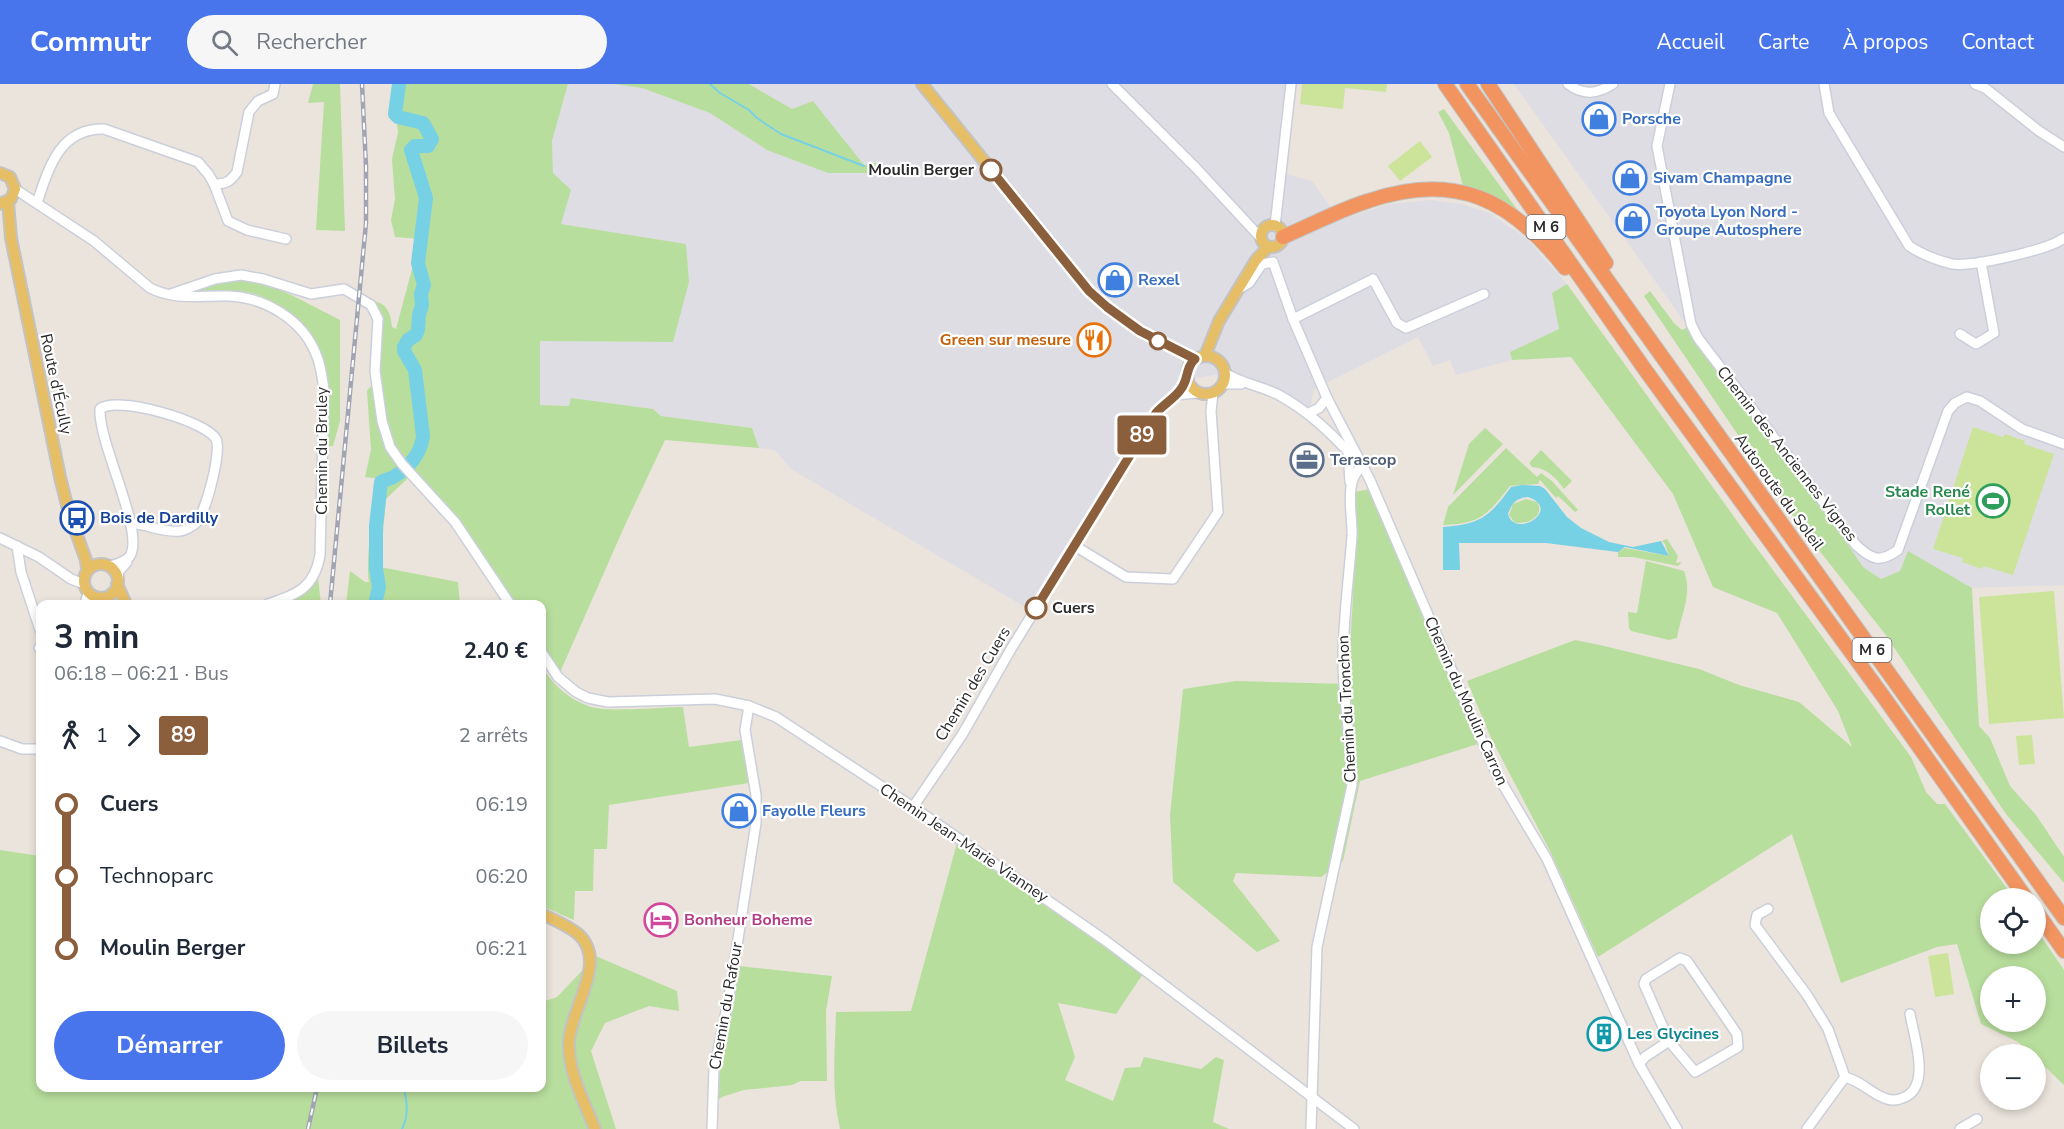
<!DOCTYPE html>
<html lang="fr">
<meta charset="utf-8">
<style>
:root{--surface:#fff;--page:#f6f6f7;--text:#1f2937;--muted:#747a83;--accent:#4874ec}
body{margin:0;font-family:"Nunito Sans",sans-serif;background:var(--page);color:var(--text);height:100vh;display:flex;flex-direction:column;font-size:22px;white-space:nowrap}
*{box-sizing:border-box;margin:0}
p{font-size:20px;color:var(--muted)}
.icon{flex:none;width:33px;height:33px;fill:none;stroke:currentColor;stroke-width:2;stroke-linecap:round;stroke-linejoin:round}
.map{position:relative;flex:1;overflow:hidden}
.panel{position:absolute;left:36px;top:516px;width:510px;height:492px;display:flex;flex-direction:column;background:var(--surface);border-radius:12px;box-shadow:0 3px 9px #0003}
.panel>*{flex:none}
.badge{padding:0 12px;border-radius:4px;font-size:21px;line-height:39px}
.buttons{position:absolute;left:1980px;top:804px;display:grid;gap:12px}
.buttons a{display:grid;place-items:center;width:66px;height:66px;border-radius:50%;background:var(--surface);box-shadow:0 3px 9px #0003;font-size:30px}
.map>.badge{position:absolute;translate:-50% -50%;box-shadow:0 0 0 3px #fff}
.legs{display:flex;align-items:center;gap:9px;height:66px;padding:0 18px;font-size:20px}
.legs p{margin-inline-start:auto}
.overview{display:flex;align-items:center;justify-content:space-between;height:102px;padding:0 18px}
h1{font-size:33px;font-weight:700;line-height:45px}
.button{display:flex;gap:12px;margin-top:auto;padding:12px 18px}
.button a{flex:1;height:69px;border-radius:36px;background:var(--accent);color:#fff;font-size:24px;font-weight:700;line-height:69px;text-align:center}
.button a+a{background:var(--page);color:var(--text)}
ul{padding:0 18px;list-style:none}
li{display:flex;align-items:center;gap:21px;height:72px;font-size:22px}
li i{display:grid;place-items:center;width:9px;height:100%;margin:0 8px;background:currentColor}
li i::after{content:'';width:15px;height:15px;margin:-8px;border:4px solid;border-radius:50%;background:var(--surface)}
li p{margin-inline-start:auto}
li:first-child i{background:linear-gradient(#0000 50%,currentColor 0)}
li:last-child i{background:linear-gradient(currentColor 50%,#0000 0)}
header{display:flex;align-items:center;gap:36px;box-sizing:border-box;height:84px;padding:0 30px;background:var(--accent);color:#fff}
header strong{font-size:28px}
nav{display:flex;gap:33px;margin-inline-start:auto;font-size:21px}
.search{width:420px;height:54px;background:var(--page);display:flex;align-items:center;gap:15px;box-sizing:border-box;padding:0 21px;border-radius:33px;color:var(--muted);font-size:22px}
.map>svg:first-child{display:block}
.industrial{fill:#dedde4}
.green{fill:#b8de9d;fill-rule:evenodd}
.pitch{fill:#cbe499}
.water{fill:#77d1e5;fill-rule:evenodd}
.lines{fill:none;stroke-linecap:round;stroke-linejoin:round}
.stream{stroke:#77d1e5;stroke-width:2}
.river{stroke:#77d1e5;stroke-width:14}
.minor-casing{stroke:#cbcfda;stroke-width:12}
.major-casing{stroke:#c3c3c3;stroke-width:14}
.highway-casing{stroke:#c3c3c3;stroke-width:16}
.minor{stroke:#fff;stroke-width:9}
.major{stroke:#e6be66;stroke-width:10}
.highway{stroke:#f29460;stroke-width:14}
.rail-casing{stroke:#a0a4b3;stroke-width:4.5}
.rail{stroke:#fff;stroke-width:2;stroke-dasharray:7;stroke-linecap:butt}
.line-1-casing{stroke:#fff;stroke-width:14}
.line-1{stroke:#8b5e3c;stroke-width:9}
.stop-1-dot{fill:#fff;stroke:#8b5e3c;stroke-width:3}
.labels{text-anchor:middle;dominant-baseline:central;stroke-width:4.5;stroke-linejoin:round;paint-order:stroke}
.shield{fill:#fff;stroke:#6a6a6a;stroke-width:1.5}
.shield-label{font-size:15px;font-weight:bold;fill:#2a2a2a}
.shop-label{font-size:16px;font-weight:bold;fill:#366cbe;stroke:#fff;text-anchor:start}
.stop-label{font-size:16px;font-weight:bold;fill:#2a2a2a;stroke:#fff;text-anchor:end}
.food-label{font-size:16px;font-weight:bold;fill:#c56008;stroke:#fff;text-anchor:end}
.street-label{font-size:16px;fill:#2a2a2a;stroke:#fff}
.service-label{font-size:16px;font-weight:bold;fill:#4e5e75;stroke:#fff;text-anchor:start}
.leisure-label{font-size:16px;font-weight:bold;fill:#27864d;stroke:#fff;text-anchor:end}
.transit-label{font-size:16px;font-weight:bold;fill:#164399;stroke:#fff;text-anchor:start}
.hotel-label{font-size:16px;font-weight:bold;fill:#b23c85;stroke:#fff;text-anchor:start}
.culture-label{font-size:16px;font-weight:bold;fill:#0d838f;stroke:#fff;text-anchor:start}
</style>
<header>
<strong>Commutr</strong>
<div class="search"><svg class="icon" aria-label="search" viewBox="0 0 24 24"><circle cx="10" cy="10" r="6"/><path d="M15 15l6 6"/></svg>Rechercher</div>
<nav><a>Accueil</a><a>Carte</a><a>À propos</a><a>Contact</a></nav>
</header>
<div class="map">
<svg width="2064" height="1045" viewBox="0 0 2064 1045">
<rect width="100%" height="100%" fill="#ebe4dd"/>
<g class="industrial">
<polygon points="568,0 614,0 642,4 710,29 767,66 828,89 864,82 813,17 792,25 750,0 1292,0 1286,90 1312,97 1340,136 1389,120 1430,116 1462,120 1489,129 1526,154 1567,200 1552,209 1559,245 1511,268 1512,276 1456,291 1450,276 1433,282 1418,253 1314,305 1309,329 1225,289 1187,296 1165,319 1075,462 1030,526 791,385 775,366 759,364 752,344 661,332 653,325 571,315 569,322 540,321 540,257 673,258 686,160 560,140 570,106 553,89 552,57"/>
<polygon points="1514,0 2064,0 2064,501 1972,504 1908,468 1900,487 1881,495 1863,483 1806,400 1688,243"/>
</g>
<g class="green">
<polygon points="313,0 340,0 345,147 316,146 324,18 308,19"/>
<path d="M399,0H568L552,57L553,89L571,106L561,140L686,160L689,198L673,258L540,257V321L569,322L571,314L653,325L661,332L752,344L759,364L665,356L625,441L558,593L542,569V520H510L455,438L404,385L407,395L386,415L380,483L458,498L460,520H346L350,487L365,498H369C365,479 373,412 382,395L365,393L371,366L367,307L370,303L376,302L373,217C387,219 391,230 392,243L396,245L420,155L395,153L391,136L395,115L392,75L398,48L395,25Z"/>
<polygon points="614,0 749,0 792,25 813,17 864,81 876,79 879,89 828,89 767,66 710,29 642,4"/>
<polygon points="1444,25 1519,128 1507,119 1463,102 1449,49 1438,28"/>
<path d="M239,194C269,196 311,222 340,236V337L333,362H327C329,308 335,258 283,224C272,217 259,210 246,208C233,206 221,209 209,210C201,210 193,209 185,208Z"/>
<path d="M1567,200L1750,455L1911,673L1926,708L1937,720H1945L2014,814H1990V860H2036V845L2064,886V1001L2036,974V970H2032L2018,958L1981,940L1957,860L1937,863L1841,899L1792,750L1598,873L1550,767L1491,654L1467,597L1575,556L1600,561L1699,585L1739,601L1799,618L1852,663L1838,627L1777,529L1713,503L1673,410L1571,273L1512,276L1510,268L1559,245L1552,209ZM1990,892H2036V938H1990Z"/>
<polygon points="1650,207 1674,239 1682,246 1688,243 1807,400 1863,483 1881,495 1900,487 1908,467 1972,504 1979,642 1990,654 2010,702 2036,731 2064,773 2064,799 2006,730 1885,550 1796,437 1644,212"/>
<polygon points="1485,344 1503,360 1453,411 1469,360"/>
<path d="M1506,364L1537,393L1541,389L1552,397L1578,426L1575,428L1558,412L1556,414L1540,396L1538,400L1510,402C1488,430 1481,440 1443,441L1448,423Z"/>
<path d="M1541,366L1572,397L1564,405C1556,394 1547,384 1532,383L1529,379Z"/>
<polygon points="1369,405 1478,660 1360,697 1343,777 1321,793 1236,789 1233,797 1280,857 1257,868 1173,798 1170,731 1183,605 1236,597 1348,600 1356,459 1355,408"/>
<path d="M1526,415L1537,418C1546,432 1526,442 1514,438L1509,431L1513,420Z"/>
<polygon points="1667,455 1678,472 1676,479 1682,478 1678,482 1633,473 1618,473 1618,468 1625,464 1669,472 1665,460 1662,457"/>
<path d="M1646,477L1684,487C1693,510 1680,533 1677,554L1669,556L1631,547L1629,544L1628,528L1637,529Z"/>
<polygon points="318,494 321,520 286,520 308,507"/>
<path d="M542,583C553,601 569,615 588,622C607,629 662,623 683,623L689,663L741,656L749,699L609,721L607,765H594L593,807H575L574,836L542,822Z"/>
<path d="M957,759L1143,890L1116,930L1058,919L1075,973L1065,996L1113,1017L1125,984L1140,983L1144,973L1201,985L1216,973L1224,976L1213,1038L1229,1045H840C831,1007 835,966 836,928L911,927Z"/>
<polygon points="0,766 40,772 40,1004 542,1004 542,918 557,913 596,872 677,907 679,927 649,922 605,939 591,967 616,1045 0,1045"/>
<polygon points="738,882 832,892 826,927 827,997 801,997 792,1001 744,1006 722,1013 712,1021"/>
</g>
<g class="pitch">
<polygon points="1302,0 1387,0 1386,8 1345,4 1343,25 1300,20"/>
<polygon points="1420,57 1432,73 1400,97 1388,82"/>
<polygon points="1973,343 2003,353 2005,350 2025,357 2024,360 2054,370 2013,491 1983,482 1982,485 1962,478 1963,474 1933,465"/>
<polygon points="2054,507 2064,634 1989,640 1979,513"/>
<polygon points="2032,651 2035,680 2019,681 2016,652"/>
<polygon points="1948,869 1954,910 1935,913 1928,872"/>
</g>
<path class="water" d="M1522,401L1540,402L1545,405L1567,433L1581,444L1609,458L1633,463L1661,457L1669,472L1625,463L1618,468L1546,459H1459L1460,486H1443V443C1481,440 1489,433 1511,403ZM1528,413C1563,425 1515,456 1508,430C1512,419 1516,414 1528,413Z"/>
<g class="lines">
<g class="stream">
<polyline points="710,0 720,9 749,26 757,34 781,50 864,82"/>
<path d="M402,1045C409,1031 407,1019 404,1004"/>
</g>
<path class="river" d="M375,520L379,503L376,484V442L381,398C386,395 391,395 395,392C409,384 421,369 423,352L415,286L404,267V263L408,256L416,251L418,246L419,231L422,221L421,210L424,201L418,179L426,114L411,66L415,62H428L432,55L423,39L398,33L395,30L399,0"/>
<g class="minor-casing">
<g id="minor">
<polyline points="1112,0 1196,84 1260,153"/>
<path d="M1568,0C1584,12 1597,10 1613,0"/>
<path d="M1670,0L1657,62L1691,240L1698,254L1856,461C1872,476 1880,479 1898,466L1948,327L1955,319L1967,313L1980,317L2022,345L2064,360"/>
<path d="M1824,0L1829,29L1909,162C1923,171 1936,176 1952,180C1972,183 2048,166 2064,154"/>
<polyline points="1975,0 1985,4 2039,47 2064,63"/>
<polyline points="214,100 228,137 247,146 286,155"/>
<path d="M15,105L94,157L150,204C176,217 201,211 228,212C264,213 302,235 316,270C321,281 322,293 324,306L320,471C314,505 297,510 268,520"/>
<path d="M37,119C49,83 60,44 104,45L198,78L209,91L214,100C226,100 230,98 237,88L249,28L258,17L273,10L275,0"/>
<polyline points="1275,142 1291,0"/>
<polyline points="1239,205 1249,199 1262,180 1273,178 1293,235 1327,314 1370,396 1496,689 1547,775 1639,980 1677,1045"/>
<polyline points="171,210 215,195 241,191 263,195 311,210 344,205 371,221 378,235 375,287 382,337 390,363 402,380 455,438 510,520"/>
<polyline points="1293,235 1373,195 1397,239 1406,244 1484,210"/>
<polyline points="1960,250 1976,260 1994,249 1981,178"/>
<path d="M1225,289C1241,299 1260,302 1277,310C1309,327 1332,350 1356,376"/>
<polyline points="1223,300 1241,300"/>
<polyline points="1176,311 1197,309"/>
<polyline points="1309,329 1319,324 1327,314"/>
<polyline points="1348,367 1350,398"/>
<polyline points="0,454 39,473 71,495 84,500"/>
<polyline points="17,462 21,488 40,546"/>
<polyline points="1075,462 1126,493 1173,495 1218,428 1211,327 1213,309"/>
<path d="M110,482C116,480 126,478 130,472C145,447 98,359 100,325C116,311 206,337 216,355C222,366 206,429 196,439C193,442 184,447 180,447C164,449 146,440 130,439"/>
<polyline points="118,494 119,487 127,478"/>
<polyline points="85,520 88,509"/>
<polyline points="90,520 97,514"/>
<polyline points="39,564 40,563"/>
<polyline points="542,569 558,593 576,608 588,614 608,618 715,615 749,622 776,633 913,723 1106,857 1354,1045"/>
<polyline points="0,657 22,665 40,665"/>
<path d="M913,723L962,651L1011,565L1156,329C1167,317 1179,310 1187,296"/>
<polyline points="1768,825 1757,831 1755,841 1807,911 1828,945 1845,993 1807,1045"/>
<polyline points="1639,980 1645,973 1669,957 1695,988 1738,963 1737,950 1687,877 1680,874 1646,895 1644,900 1669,957"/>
<path d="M1845,993C1862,997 1872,1011 1887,1015C1893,1017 1899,1016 1905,1013C1931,1001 1914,953 1910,930"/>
<polyline points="712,1045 714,986 729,913 756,739 756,711 745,646 749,622"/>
<path d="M1311,1045L1317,863L1352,701C1352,660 1343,618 1343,577C1343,535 1349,494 1352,452C1353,430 1343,398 1362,382"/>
<polyline points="1960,1045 1977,1035"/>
</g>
</g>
<g class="major-casing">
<g id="major">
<polyline points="922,0 1089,207 1107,223 1140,247 1195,275"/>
<polyline points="0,89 10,93 15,105 11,115 0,120"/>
<polyline points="8,118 11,154 60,393 69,429 86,476 87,486"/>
<circle cx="1272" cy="152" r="11"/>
<circle cx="1206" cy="291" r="19"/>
<polyline points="1205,272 1219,237 1256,176 1268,163"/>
<circle cx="101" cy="497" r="17"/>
<polyline points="117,500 126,520"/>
<path d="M542,830C554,836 567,841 578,850C609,877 570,925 569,958C568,989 584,1017 595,1045"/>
</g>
</g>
<g class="highway-casing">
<g id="highway">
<polyline points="1445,0 1646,287 1883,612 2026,814"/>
<polyline points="1467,0 2064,834"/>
<polyline points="1488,0 1606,179"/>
<path d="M1283,153C1311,141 1339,126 1368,117C1455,87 1511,115 1565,184"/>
<polyline points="2036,827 2064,867"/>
</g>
</g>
<use href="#minor" class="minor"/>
<use href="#major" class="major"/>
<use href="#highway" class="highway"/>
<g class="rail-casing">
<g id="rail">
<polyline points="330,520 366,139 366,82 362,0"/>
<polyline points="308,1045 317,1004"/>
</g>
</g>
<use href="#rail" class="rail"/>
</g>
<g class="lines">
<g class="line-1-casing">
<path id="line-1" d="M991,86L1089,207L1107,223L1140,247L1195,275C1185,284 1189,295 1181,305C1175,314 1164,320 1156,329L1036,524"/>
</g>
<use href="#line-1" class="line-1"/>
</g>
<defs>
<g id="shop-ring" transform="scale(1.725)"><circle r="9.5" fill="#fff" stroke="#3f7fe0" stroke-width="1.5"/><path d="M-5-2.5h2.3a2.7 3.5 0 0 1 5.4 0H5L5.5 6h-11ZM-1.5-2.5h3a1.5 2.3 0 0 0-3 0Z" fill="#3f7fe0"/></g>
<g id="restaurant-ring" transform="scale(1.725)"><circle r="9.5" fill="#fff" stroke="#e8710a" stroke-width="1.5"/><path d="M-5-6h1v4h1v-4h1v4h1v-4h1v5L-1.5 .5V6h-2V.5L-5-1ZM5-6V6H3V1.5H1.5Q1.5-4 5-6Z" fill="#e8710a"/></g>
<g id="office-ring" transform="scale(1.725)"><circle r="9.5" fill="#fff" stroke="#5c6f8a" stroke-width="1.5"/><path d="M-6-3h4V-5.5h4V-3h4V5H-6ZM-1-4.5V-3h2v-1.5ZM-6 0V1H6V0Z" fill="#5c6f8a"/></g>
<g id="stadium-ring" transform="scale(1.725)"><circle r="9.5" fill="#fff" stroke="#2e9e5b" stroke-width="1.5"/><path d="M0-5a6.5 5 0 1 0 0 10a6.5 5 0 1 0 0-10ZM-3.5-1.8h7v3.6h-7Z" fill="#2e9e5b"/></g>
<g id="bus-ring" transform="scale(1.725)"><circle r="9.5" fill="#fff" stroke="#1a4fb4" stroke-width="1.5"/><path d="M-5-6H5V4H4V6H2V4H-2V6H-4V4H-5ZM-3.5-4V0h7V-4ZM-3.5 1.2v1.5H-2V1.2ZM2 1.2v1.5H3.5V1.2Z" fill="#1a4fb4"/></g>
<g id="hotel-ring" transform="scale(1.725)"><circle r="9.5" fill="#fff" stroke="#d1479c" stroke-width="1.5"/><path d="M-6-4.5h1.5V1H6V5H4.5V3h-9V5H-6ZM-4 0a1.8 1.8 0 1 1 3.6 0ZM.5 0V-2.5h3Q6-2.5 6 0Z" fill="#d1479c"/></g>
<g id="building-ring" transform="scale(1.725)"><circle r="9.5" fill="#fff" stroke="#0f9aa8" stroke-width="1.5"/><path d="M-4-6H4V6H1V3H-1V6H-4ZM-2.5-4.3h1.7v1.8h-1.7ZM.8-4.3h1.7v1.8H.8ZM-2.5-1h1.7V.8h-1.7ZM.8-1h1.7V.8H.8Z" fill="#0f9aa8"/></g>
</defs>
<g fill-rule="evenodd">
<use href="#shop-ring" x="1599" y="35"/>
<use href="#shop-ring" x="1630" y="94"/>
<use href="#shop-ring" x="1633" y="137"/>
<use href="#shop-ring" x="1115" y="196"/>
<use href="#restaurant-ring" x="1094" y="256"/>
<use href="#office-ring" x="1307" y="376"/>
<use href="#stadium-ring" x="1993" y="417"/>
<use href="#bus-ring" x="77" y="434"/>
<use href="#shop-ring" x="739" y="727"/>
<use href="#hotel-ring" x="661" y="836"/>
<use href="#building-ring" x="1604" y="950"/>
</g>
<g class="stop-1-dot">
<circle cx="991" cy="86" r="10"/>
<circle cx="1158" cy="257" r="8"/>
<circle cx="1036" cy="524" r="10"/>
</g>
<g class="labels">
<g class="shield">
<rect x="1526.5" y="131" width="39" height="24" rx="4.5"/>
<rect x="1852.5" y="554" width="39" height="24" rx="4.5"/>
</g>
<g class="shield-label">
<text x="1546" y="143">M 6</text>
<text x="1872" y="566">M 6</text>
</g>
<g class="shop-label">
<text x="1622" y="35">Porsche</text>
<text x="1653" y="94">Sivam Champagne</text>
<text x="1656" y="128">Toyota Lyon Nord -<tspan x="1656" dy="18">Groupe Autosphere</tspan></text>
<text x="1138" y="196">Rexel</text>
<text x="762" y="727">Fayolle Fleurs</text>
</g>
<g class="stop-label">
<text x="974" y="86">Moulin Berger</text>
<text x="1052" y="524" text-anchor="start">Cuers</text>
</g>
<g class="food-label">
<text x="1071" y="256">Green sur mesure</text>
</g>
<g class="street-label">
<text transform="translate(56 300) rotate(78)">Route d'Écully</text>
<text transform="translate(322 367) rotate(-90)">Chemin du Bruley</text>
<text transform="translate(1787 370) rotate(52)">Chemin des Anciennes Vignes</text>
<text transform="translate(1779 408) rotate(54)">Autoroute du Soleil</text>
<text transform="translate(973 600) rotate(-59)">Chemin des Cuers</text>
<text transform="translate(1466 617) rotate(66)">Chemin du Moulin Carron</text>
<text transform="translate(1347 625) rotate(-93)">Chemin du Tronchon</text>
<text transform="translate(964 759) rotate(34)">Chemin Jean-Marie Vianney</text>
<text transform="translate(726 922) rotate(-80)">Chemin du Rafour</text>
</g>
<g class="service-label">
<text x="1330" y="376">Terascop</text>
</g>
<g class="leisure-label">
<text x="1970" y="408">Stade René<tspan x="1970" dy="18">Rollet</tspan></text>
</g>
<g class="transit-label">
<text x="100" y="434">Bois de Dardilly</text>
</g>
<g class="hotel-label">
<text x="684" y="836">Bonheur Boheme</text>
</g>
<g class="culture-label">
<text x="1627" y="950">Les Glycines</text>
</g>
</g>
</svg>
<div class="buttons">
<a><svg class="icon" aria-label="locate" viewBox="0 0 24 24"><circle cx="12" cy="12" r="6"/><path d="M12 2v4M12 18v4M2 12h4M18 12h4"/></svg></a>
<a>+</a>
<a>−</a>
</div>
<b class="badge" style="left:1142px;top:351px;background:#8b5e3c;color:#fff">89</b>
<section class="panel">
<div class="overview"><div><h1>3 min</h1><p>06:18 – 06:21 · Bus</p></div><b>2.40 €</b></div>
<div class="legs"><svg class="icon" aria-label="walk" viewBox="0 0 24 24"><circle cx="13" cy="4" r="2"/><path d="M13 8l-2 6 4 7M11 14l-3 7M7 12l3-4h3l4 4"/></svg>1<svg class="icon" aria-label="forward" viewBox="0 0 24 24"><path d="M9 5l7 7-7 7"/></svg><b class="badge" style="background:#8b5e3c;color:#fff">89</b><p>2 arrêts</p></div>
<ul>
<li><i style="color:#8b5e3c"></i><b>Cuers</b><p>06:19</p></li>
<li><i style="color:#8b5e3c"></i><span>Technoparc</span><p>06:20</p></li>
<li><i style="color:#8b5e3c"></i><b>Moulin Berger</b><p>06:21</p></li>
</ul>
<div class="button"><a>Démarrer</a><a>Billets</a></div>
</section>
</div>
